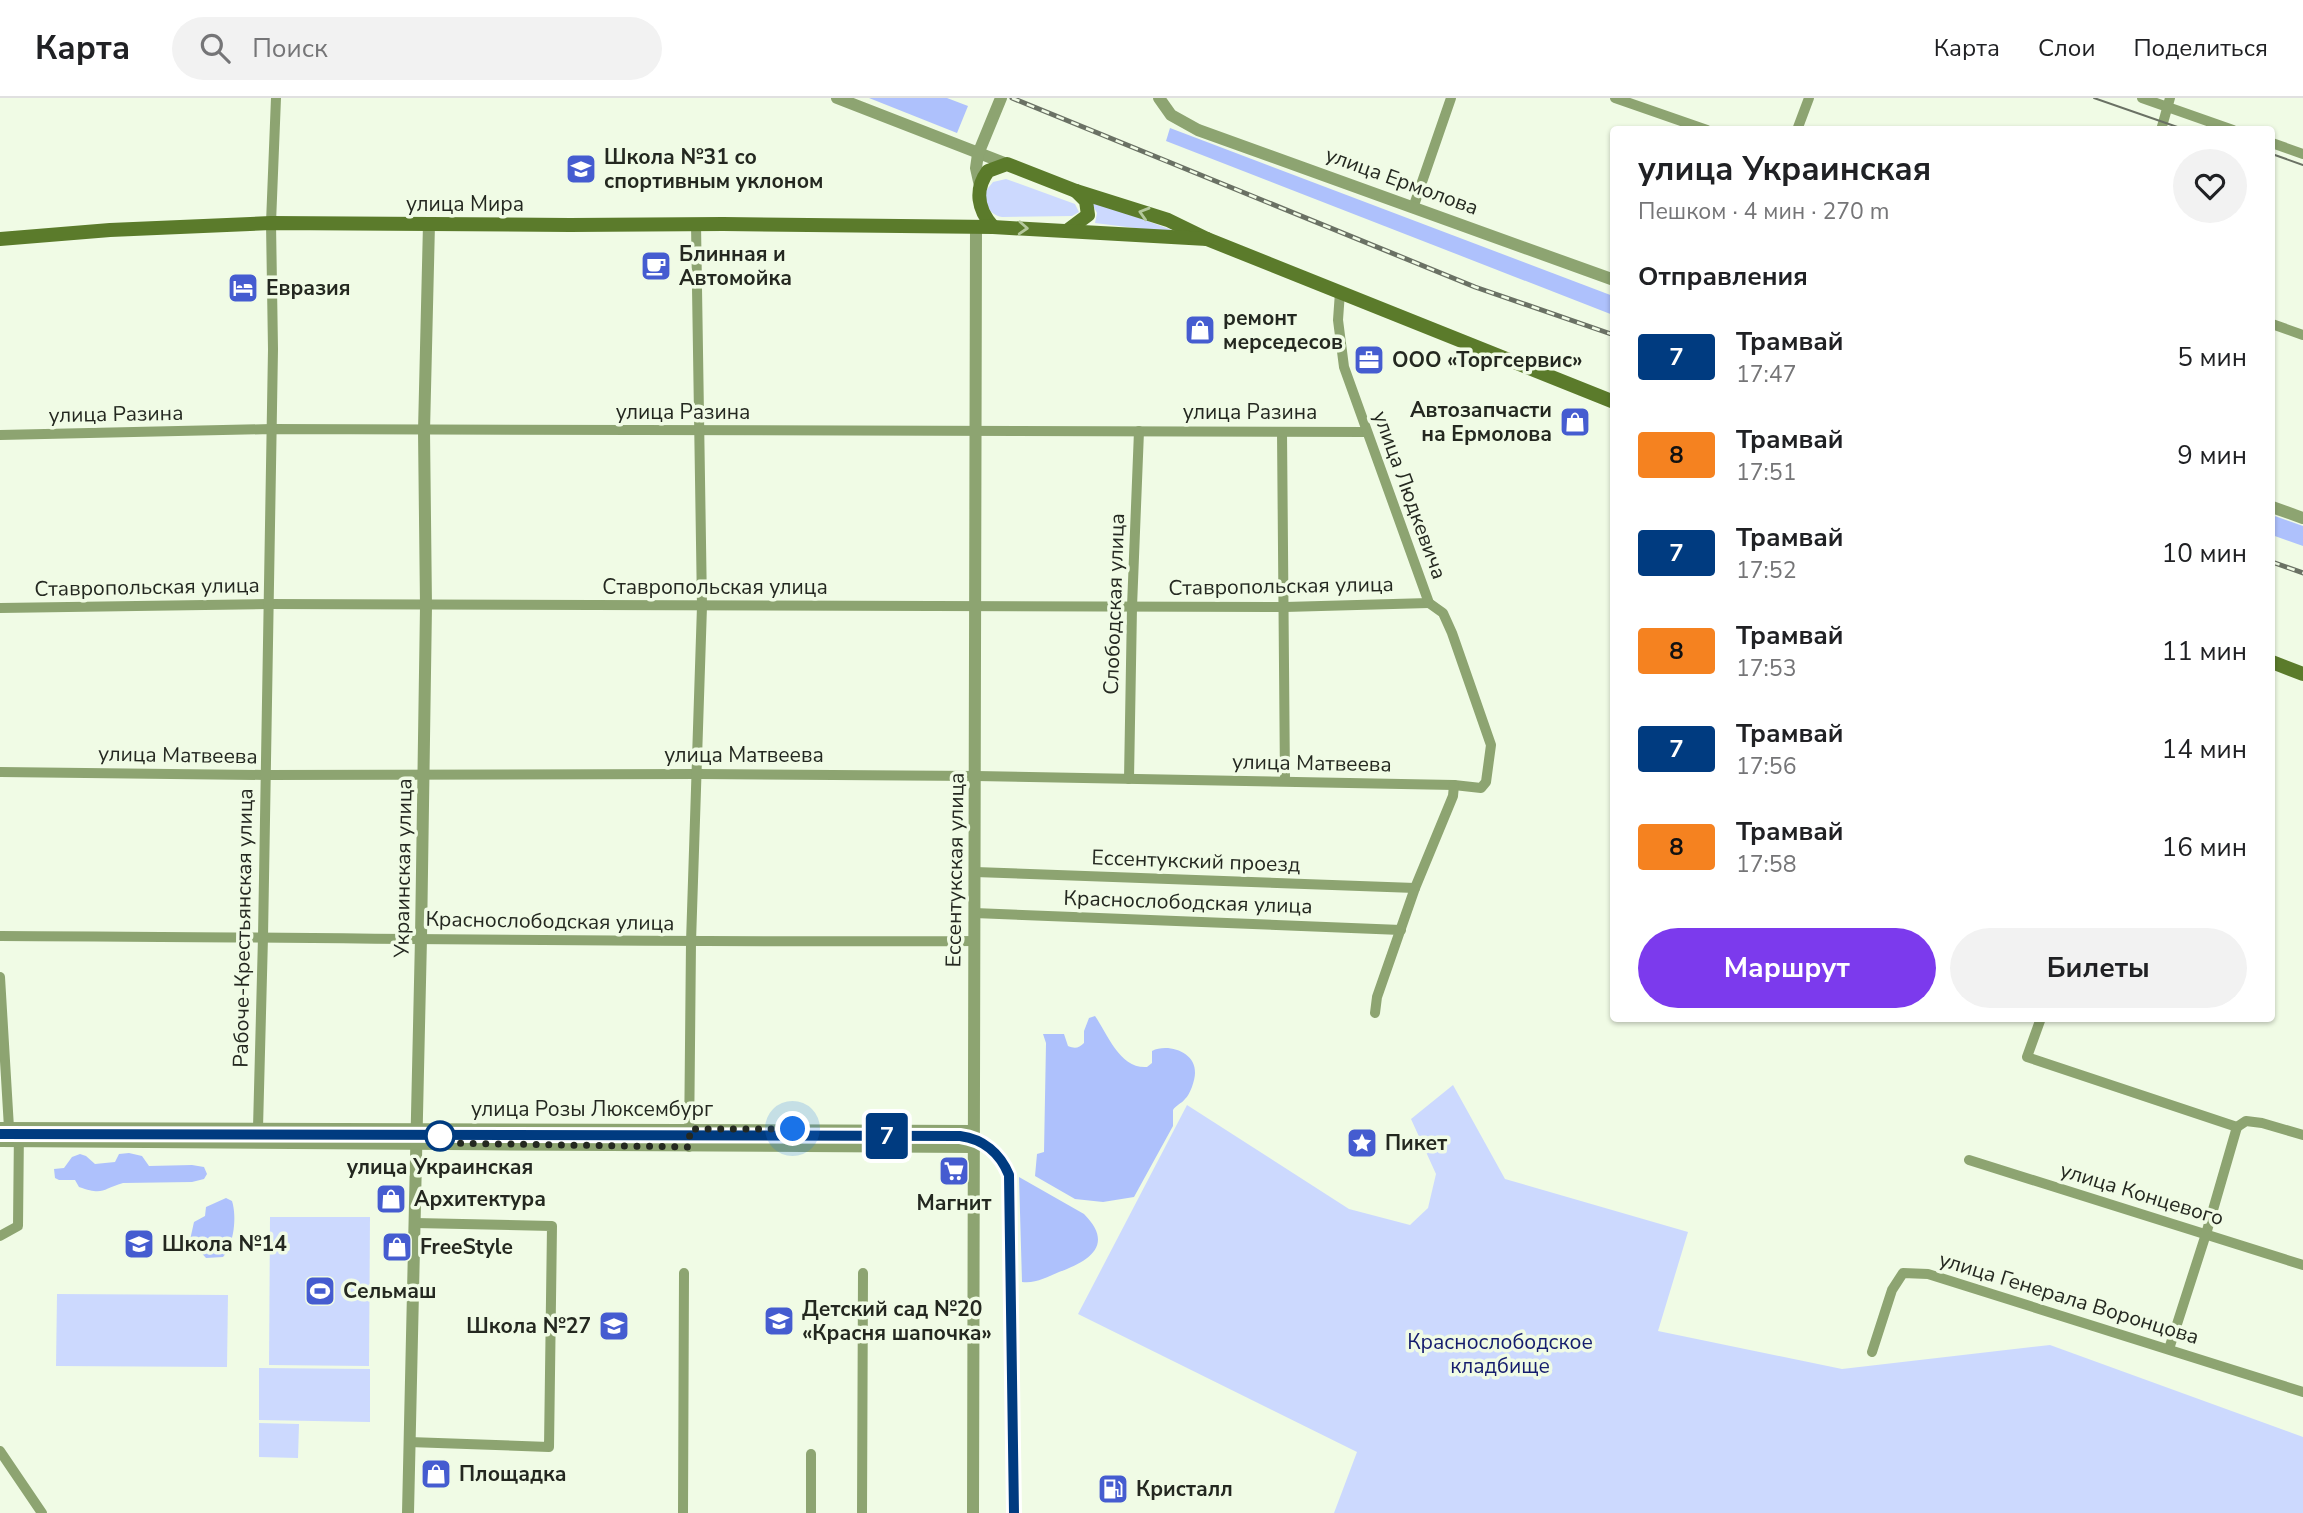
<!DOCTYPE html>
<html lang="ru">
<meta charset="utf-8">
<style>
:root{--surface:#fff;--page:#f2f2f2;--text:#202124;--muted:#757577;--line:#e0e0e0;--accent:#7c3aed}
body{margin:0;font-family:"Nunito Sans",sans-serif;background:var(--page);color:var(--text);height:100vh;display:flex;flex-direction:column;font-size:26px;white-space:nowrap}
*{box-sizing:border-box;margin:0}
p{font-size:23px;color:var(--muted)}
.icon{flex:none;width:38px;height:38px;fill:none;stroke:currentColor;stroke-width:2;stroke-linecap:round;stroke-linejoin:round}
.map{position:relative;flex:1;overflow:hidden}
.side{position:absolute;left:1610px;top:28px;width:665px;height:896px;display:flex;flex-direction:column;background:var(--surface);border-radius:7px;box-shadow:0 2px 5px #0004}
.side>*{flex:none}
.badge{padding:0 14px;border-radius:5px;font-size:24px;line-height:46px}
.you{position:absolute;width:35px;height:35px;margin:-18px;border:5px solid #fff;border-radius:50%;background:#1a73e8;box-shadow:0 0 0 10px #1a73e833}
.map>.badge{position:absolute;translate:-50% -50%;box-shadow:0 0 0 4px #fff}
h2{padding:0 28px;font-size:26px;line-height:63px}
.round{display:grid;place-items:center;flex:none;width:74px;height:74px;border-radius:37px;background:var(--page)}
.summary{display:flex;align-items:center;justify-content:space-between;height:119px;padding:0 28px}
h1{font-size:33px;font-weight:700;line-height:52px}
.action{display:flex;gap:14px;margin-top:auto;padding:14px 28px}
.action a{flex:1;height:80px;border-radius:42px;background:var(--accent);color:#fff;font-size:28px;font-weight:700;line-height:80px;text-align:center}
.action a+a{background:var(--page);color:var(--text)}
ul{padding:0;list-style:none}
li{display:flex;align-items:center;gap:21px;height:98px;padding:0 28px}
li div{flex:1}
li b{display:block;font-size:26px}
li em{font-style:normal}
li .badge{min-width:77px;font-weight:700;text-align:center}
header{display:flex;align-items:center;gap:42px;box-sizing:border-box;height:98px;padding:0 35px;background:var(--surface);border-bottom:2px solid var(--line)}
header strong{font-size:33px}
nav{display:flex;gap:38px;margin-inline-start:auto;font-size:24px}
.search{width:490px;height:63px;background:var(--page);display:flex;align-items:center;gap:18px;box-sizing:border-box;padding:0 24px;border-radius:38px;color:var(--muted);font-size:26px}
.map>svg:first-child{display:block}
.green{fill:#ccd9fe}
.forest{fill:#aec1fc}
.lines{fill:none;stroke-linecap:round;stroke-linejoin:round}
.minor{stroke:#8da471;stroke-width:10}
.tertiary{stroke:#8da471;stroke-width:12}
.secondary{stroke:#5b7b2b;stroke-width:14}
.tram{stroke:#6a7164;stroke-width:2}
.rail-casing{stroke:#6a7164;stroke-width:5}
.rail{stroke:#f0fbe5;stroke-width:2.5;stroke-dasharray:8;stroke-linecap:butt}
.oneway{stroke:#b4c89b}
.line-casing{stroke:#fff;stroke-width:16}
.line{stroke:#003b80;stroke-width:10}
.walk{stroke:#242820;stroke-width:7;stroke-dasharray:0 12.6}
.stop-dot{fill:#fff;stroke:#003b80;stroke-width:3.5}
.labels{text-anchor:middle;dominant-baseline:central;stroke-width:7;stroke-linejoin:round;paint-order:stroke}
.poi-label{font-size:21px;font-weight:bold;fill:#242820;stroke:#f0fbe5;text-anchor:start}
.street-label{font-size:21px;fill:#242820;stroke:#f0fbe5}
.stop-label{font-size:21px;font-weight:bold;fill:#242820;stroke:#f0fbe5}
.park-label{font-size:21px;fill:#141c6d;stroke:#f0fbe5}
</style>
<header>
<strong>Карта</strong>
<div class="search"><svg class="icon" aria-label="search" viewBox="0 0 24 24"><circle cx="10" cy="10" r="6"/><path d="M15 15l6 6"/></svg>Поиск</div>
<nav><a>Карта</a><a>Слои</a><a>Поделиться</a></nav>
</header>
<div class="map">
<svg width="2303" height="1415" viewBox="0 0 2303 1415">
<rect width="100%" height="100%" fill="#f0fbe5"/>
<g class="green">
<path d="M1006,81L1075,106L1079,114L1072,118L1002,119C988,116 988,108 984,95L993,84Z"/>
<polygon points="1090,102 1183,136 1095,125 1097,115"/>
<polygon points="1453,987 1505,1081 1688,1134 1658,1233 1842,1271 2050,1247 2303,1339 2303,1415 1334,1415 1357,1354 1078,1216 1187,1007 1349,1111 1410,1127 1428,1110 1436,1076 1411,1021"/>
<polygon points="270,1119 370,1119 369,1268 269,1267"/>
<polygon points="57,1196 228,1197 227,1269 56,1268"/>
<polygon points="259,1270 370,1271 370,1324 259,1322"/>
<polygon points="259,1325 299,1326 298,1360 259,1359"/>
</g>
<g class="forest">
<polygon points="869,0 947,0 968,8 957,35"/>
<polygon points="1170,30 1613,198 1613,217 1166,43"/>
<polygon points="2272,417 2303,428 2303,448 2272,437"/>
<path d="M1095,918C1108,937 1120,971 1147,969L1152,965V953C1168,945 1196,954 1195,975C1195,982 1190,997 1185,1001C1181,1006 1176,1007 1173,1012V1028L1134,1099L1103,1104L1075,1101L1035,1078L1037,1056L1044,1054L1046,945L1043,936H1064L1068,948C1075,951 1079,950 1084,945V933L1089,920Z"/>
<path d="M129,1055L142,1058L149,1068L192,1067L204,1069L207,1076L204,1081L192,1084L123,1085C102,1091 104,1098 79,1089L75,1082H59L55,1080L54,1071L64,1070L72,1059L80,1056L86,1058L95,1066L115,1064L119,1056Z"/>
<path d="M1019,1079L1084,1116C1115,1147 1089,1163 1059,1174C1047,1179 1035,1186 1022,1184Z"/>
<path d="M226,1100L232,1103C237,1119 234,1146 223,1159L206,1160L190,1142L194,1124L205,1118L206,1109Z"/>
</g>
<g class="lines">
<g class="minor">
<polyline points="1615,0 1707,32"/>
<polyline points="2142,0 2233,32"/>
<polyline points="1797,32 1809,0"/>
<polyline points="2161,32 2170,0"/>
<polyline points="2272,45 2303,56"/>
<polyline points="1413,110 1451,0"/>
<polyline points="2272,226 2303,237"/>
<polyline points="1282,334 1285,683"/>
<polyline points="0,337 271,331 1366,334"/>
<polyline points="0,510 267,506 1285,509 1429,505"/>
<polyline points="0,674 266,677 698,676 976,678 1454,687 1481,690 1486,684 1491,647 1452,535 1443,515 1429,505 1344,269 1338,222 1340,194"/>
<polyline points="1129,681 1132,509 1139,333"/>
<polyline points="975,774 1415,790"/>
<polyline points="974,815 1401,832"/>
<path d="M0,838C325,839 649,845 974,843"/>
<polyline points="0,879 9,1030"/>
<polyline points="1375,915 1377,899 1415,790 1453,698 1454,687"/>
<polyline points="2041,920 2027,959 2237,1029"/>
<polyline points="2237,1029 2246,1023 2262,1025 2303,1037"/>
<polyline points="258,1030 263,839 273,251 271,125 276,0"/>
<polyline points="689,1049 691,844 702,508 696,126"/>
<polyline points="1969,1062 2303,1167"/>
<polyline points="0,1138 18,1128 19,1030"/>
<polyline points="2169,1251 2206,1136 2237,1029"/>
<polyline points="1872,1254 1892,1192 1903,1175 1928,1176 2303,1294"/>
<polyline points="409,1344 549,1349 552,1128 415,1125"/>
<polyline points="0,1353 42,1415"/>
<polyline points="811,1356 811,1415"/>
<polyline points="683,1415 684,1175"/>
<polyline points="862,1415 863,1175"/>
</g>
<g class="tertiary">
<polyline points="837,0 1007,66"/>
<polyline points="1159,0 1171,17 1198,32 1614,182"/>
<polyline points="980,88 976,70 978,56 1001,0"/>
<polyline points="2272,409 2303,420"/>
<polyline points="0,1030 973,1033"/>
<path d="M0,1043C324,1044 649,1049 973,1049"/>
<polyline points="408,1415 421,840 426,508 424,333 429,126"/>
<polyline points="973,1415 976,129"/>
</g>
<g class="secondary">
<path d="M993,129C978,112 974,92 988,73L1007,66L1076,93L1168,122L1207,141L1614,304"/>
<polyline points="1068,132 1088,117 1086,103 1076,93"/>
<polyline points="0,141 110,132 271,125 570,127 723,126 993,129 1207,141"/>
<polyline points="2272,564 2303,576"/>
</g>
<g class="tram">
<polyline points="2094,0 2186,32"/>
<polyline points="2272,56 2303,67"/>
<path d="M0,1036L960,1038C983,1041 1000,1055 1009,1077L1014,1415"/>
</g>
<g class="rail-casing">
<g id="rail">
<polyline points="1012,0 1475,189 1614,237"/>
<polyline points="2272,464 2303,475"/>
</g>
</g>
<use href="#rail" class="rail"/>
</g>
<defs><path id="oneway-chevron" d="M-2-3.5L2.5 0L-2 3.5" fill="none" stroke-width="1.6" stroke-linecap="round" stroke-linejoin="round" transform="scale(1.75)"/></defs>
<g class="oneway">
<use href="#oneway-chevron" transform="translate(1144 115) rotate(-163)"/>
<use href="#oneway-chevron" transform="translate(1023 130) rotate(3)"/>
</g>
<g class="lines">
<g class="line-casing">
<path id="line" d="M0,1036L960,1038C983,1041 1000,1055 1009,1077L1014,1415"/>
</g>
<use href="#line" class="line"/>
<polyline class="walk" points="440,1038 443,1045 689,1049 690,1031 793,1031"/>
</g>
<defs>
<g id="school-square" transform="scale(1.575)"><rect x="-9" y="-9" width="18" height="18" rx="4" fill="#455cd0" stroke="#f0fbe5"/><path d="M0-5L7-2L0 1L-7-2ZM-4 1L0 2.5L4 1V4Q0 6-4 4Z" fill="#fff"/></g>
<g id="cafe-square" transform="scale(1.575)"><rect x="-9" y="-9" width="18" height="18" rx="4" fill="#455cd0" stroke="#f0fbe5"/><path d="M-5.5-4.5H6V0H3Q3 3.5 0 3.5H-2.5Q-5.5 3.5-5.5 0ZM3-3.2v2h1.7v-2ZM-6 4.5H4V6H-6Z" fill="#fff"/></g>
<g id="hotel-square" transform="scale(1.575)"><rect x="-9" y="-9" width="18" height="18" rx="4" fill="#455cd0" stroke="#f0fbe5"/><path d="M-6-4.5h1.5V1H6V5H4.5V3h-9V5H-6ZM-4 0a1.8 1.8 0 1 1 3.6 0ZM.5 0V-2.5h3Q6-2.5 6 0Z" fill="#fff"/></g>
<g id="shop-square" transform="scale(1.575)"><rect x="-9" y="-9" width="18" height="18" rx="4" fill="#455cd0" stroke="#f0fbe5"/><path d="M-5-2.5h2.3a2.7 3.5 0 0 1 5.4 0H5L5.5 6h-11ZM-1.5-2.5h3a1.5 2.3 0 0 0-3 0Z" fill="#fff"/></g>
<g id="office-square" transform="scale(1.575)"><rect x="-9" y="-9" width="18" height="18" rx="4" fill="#455cd0" stroke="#f0fbe5"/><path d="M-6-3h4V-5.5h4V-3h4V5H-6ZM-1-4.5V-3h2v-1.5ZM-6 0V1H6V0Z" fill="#fff"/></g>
<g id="sight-square" transform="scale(1.575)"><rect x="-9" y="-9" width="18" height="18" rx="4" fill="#455cd0" stroke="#f0fbe5"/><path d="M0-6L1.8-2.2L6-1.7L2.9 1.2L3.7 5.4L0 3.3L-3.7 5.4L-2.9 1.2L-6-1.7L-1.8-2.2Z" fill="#fff"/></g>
<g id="supermarket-square" transform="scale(1.575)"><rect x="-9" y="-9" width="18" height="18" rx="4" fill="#455cd0" stroke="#f0fbe5"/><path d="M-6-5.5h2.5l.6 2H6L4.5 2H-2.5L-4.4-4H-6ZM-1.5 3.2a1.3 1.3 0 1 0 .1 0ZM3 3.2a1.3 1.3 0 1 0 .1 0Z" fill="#fff"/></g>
<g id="stadium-square" transform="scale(1.575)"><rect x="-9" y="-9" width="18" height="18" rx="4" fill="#455cd0" stroke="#f0fbe5"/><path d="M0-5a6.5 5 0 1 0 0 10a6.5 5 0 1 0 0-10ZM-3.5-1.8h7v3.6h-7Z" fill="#fff"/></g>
<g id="fuel-square" transform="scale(1.575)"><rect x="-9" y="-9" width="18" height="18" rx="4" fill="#455cd0" stroke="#f0fbe5"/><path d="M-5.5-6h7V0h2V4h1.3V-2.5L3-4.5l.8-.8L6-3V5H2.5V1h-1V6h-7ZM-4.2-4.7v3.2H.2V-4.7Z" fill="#fff"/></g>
</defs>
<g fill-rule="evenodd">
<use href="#school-square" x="581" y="71"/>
<use href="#cafe-square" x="656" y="168"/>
<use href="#hotel-square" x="243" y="190"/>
<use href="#shop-square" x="1200" y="232"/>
<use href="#office-square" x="1369" y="262"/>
<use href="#shop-square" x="1575" y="324"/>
<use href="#sight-square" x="1362" y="1045"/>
<use href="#supermarket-square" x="954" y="1073"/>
<use href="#shop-square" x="391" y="1101"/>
<use href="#school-square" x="139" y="1146"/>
<use href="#shop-square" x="397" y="1149"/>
<use href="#stadium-square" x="320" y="1193"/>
<use href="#school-square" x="779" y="1223"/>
<use href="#school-square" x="614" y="1228"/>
<use href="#shop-square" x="436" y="1376"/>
<use href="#fuel-square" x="1113" y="1391"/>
</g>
<circle class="stop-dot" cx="440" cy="1038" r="14"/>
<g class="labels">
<g class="poi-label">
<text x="604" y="59">Школа №31 со<tspan x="604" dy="24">спортивным уклоном</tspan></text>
<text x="679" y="156">Блинная и<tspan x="679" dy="24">Автомойка</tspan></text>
<text x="266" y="190">Евразия</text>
<text x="1223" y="220">ремонт<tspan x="1223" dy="24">мерседесов</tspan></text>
<text x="1392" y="262">ООО «Торгсервис»</text>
<text x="1552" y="312" text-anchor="end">Автозапчасти<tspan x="1552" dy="24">на Ермолова</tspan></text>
<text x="1385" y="1045">Пикет</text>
<text x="414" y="1101">Архитектура</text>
<text x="954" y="1105" text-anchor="middle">Магнит</text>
<text x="162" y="1146">Школа №14</text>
<text x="420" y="1149">FreeStyle</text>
<text x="343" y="1193">Сельмаш</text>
<text x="802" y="1211">Детский сад №20<tspan x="802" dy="24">«Красня шапочка»</tspan></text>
<text x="591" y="1228" text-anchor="end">Школа №27</text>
<text x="459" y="1376">Площадка</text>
<text x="1136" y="1391">Кристалл</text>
</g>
<g class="street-label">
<text transform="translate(1402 83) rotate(20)">улица Ермолова</text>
<text x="465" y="106">улица Мира</text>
<text x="683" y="314">улица Разина</text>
<text x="1250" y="314">улица Разина</text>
<text transform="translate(116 316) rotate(-1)">улица Разина</text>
<text transform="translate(1410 397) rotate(70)">улица Людкевича</text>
<text transform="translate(1281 488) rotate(-1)">Ставропольская улица</text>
<text transform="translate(147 489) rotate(-1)">Ставропольская улица</text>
<text x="715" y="489">Ставропольская улица</text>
<text transform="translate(1114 506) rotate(-88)">Слободская улица</text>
<text transform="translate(178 657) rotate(1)">улица Матвеева</text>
<text x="744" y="657">улица Матвеева</text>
<text transform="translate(1312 665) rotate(1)">улица Матвеева</text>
<text transform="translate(1196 763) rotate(2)">Ессентукский проезд</text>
<text transform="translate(403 770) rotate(-89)">Украинская улица</text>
<text transform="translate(955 772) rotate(-89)">Ессентукская улица</text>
<text transform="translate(1188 804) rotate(2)">Краснослободская улица</text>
<text transform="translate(550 823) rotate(1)">Краснослободская улица</text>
<text transform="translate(243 830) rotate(-89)">Рабоче-Крестьянская улица</text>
<text x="592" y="1011">улица Розы Люксембург</text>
<text transform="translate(2142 1096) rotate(17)">улица Концевого</text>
<text transform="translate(2069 1200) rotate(17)">улица Генерала Воронцова</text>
</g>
<g class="stop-label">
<text x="440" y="1069">улица Украинская</text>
</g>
<g class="park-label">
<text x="1500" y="1244">Краснослободское<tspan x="1500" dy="24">кладбище</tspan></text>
</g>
</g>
</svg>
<div class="you" style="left:793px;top:1031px"></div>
<b class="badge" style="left:887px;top:1038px;background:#003b80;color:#fff">7</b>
<section class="side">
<div class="summary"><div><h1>улица Украинская</h1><p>Пешком · 4 мин · 270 m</p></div><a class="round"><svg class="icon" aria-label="heart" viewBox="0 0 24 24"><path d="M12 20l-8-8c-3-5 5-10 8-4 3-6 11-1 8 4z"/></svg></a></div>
<h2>Отправления</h2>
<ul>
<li><span class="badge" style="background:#003b80;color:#fff">7</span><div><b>Трамвай</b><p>17:47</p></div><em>5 мин</em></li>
<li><span class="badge" style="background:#f58220;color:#111">8</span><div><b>Трамвай</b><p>17:51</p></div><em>9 мин</em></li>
<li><span class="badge" style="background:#003b80;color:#fff">7</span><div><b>Трамвай</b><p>17:52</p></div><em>10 мин</em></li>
<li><span class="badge" style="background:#f58220;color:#111">8</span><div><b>Трамвай</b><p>17:53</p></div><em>11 мин</em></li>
<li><span class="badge" style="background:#003b80;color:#fff">7</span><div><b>Трамвай</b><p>17:56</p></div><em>14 мин</em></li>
<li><span class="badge" style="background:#f58220;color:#111">8</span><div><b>Трамвай</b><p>17:58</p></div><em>16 мин</em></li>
</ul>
<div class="action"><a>Маршрут</a><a>Билеты</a></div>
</section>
</div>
